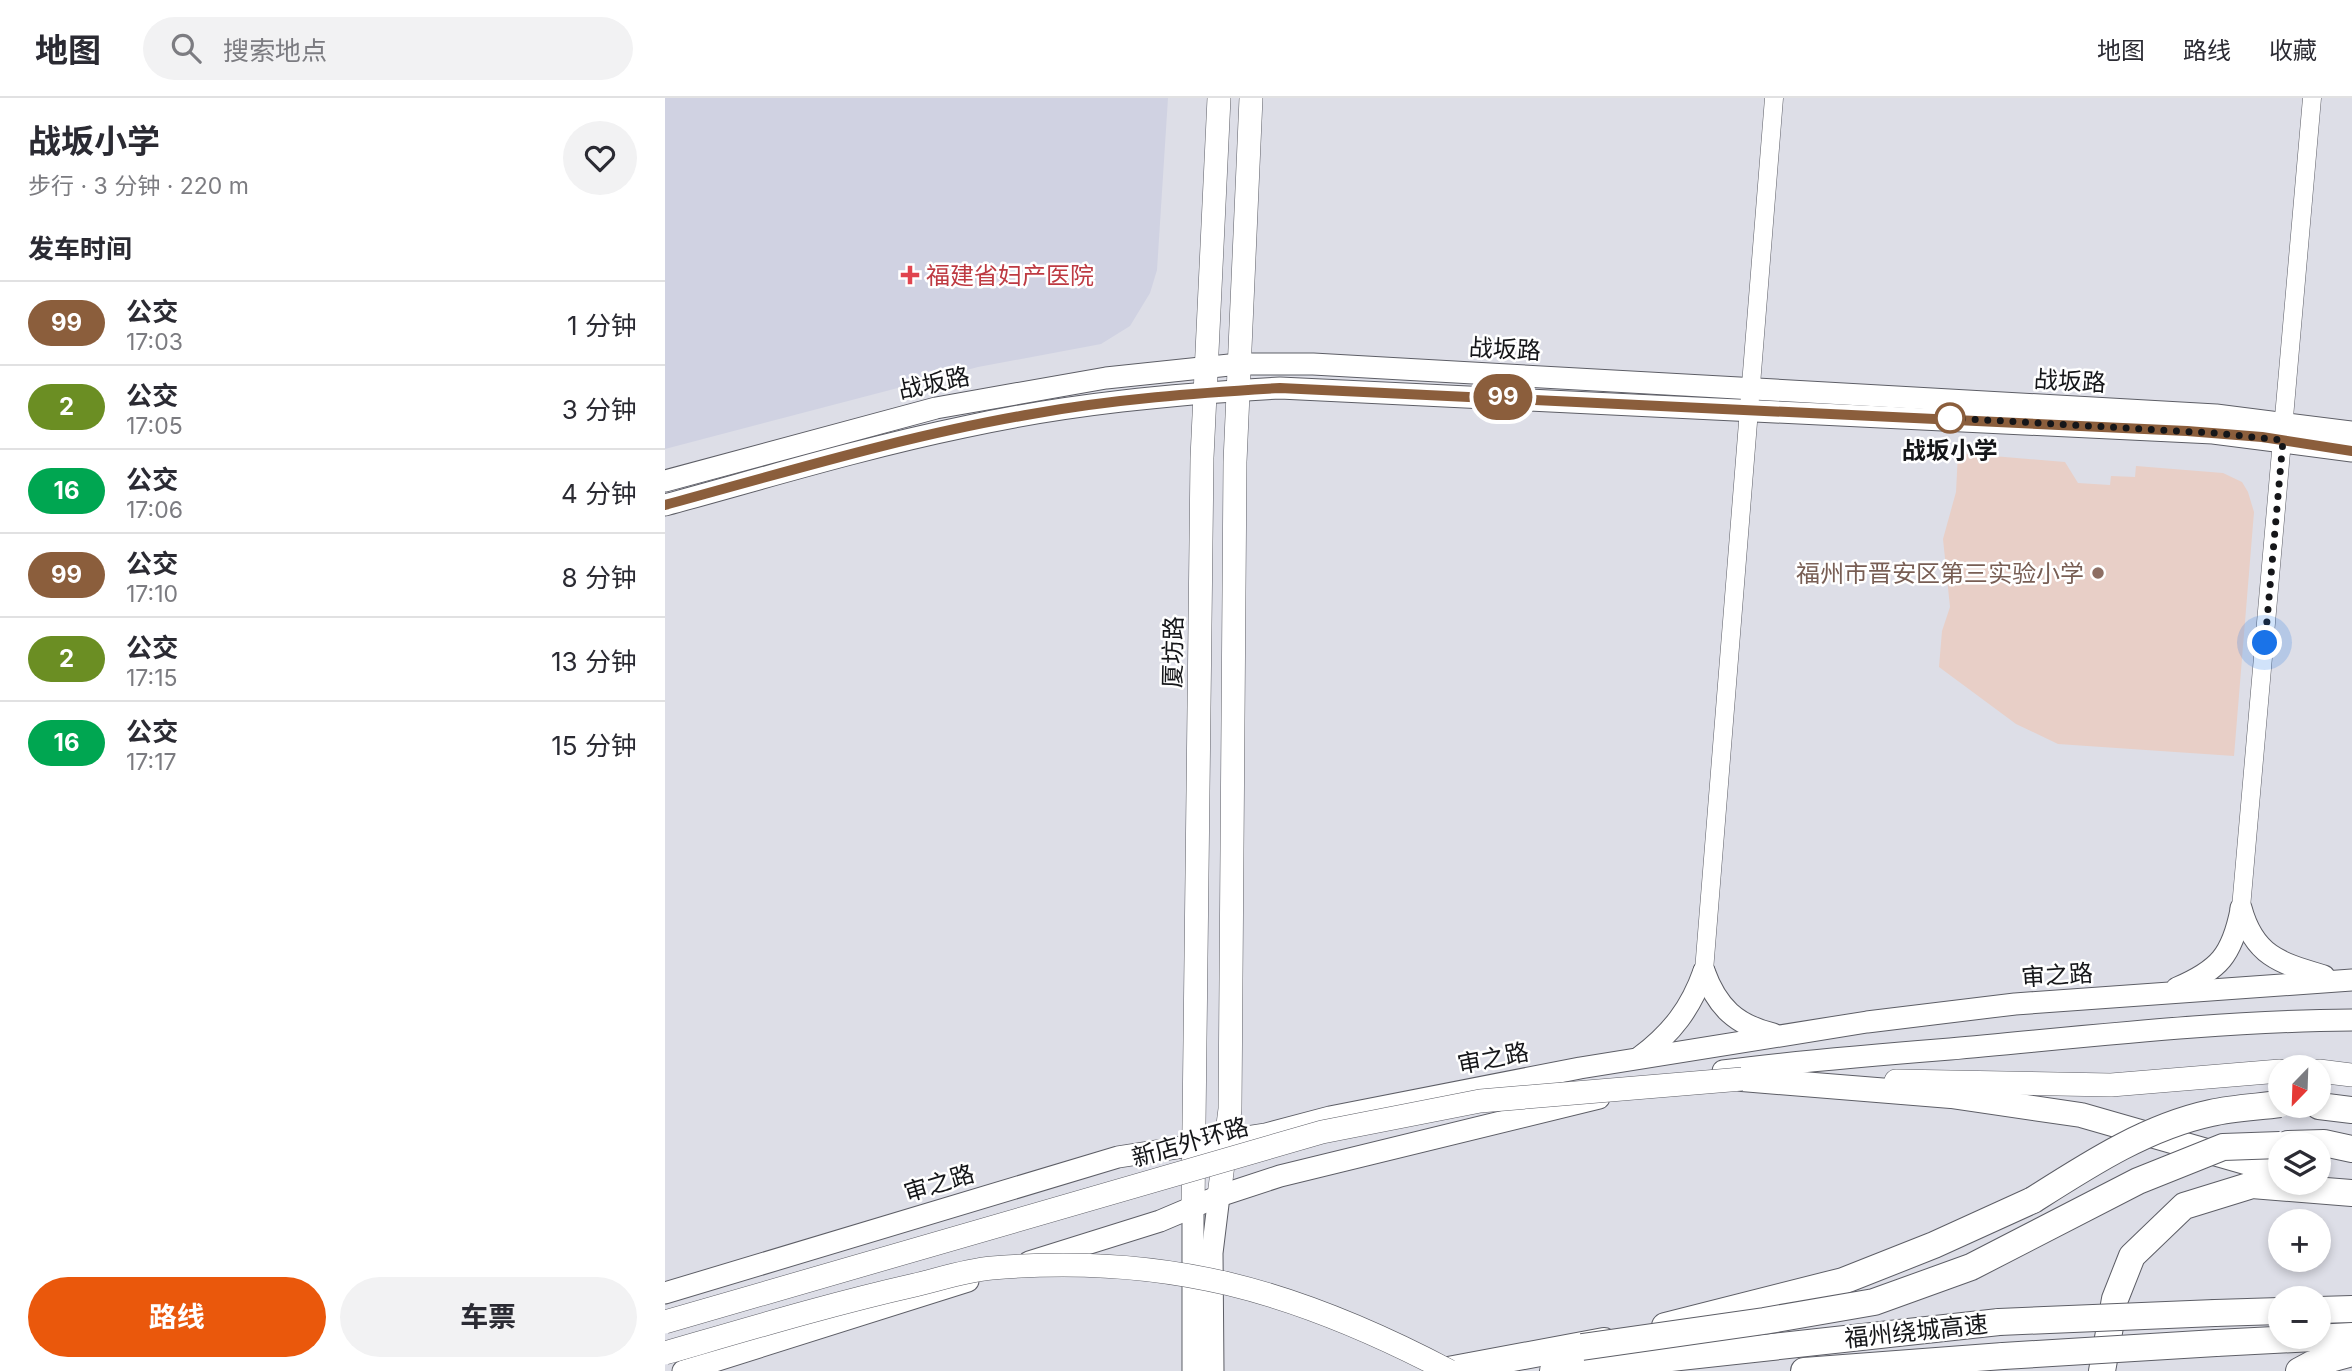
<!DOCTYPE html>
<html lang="zh">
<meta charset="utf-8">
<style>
:root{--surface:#fff;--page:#f2f2f3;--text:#2b2b33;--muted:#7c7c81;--line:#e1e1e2;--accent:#ea580c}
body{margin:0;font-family:Inter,"Noto Sans SC",sans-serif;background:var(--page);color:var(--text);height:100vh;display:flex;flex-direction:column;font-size:26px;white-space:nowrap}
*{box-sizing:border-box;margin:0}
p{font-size:23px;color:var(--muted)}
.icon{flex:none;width:38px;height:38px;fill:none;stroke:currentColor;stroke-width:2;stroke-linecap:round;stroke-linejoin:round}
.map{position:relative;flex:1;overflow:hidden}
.side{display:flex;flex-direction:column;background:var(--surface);width:665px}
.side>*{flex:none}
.badge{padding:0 14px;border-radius:23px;font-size:24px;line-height:46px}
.needle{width:46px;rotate:203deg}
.buttons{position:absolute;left:1603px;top:957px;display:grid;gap:14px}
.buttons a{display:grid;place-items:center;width:63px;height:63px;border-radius:50%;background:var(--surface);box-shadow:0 4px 10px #0003;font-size:35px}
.you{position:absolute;width:35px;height:35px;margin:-18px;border:5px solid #fff;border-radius:50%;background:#1a73e8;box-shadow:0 0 0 10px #1a73e833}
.map>.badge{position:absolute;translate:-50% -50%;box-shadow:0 0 0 4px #fff}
h2{padding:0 28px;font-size:26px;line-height:63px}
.round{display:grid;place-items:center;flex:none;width:74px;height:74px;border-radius:37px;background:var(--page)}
.headline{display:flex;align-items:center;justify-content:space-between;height:119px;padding:0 28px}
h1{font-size:33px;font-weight:700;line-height:52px}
.button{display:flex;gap:14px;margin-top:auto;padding:14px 28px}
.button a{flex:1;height:80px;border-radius:42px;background:var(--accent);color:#fff;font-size:28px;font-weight:700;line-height:80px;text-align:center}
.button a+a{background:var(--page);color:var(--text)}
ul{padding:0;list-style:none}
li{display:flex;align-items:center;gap:21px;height:84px;padding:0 28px;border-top:2px solid var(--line)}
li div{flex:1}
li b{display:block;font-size:26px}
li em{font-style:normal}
li .badge{min-width:77px;font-weight:700;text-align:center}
header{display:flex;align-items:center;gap:42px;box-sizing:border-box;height:98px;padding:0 35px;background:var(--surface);border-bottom:2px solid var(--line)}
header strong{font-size:33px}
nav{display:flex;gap:38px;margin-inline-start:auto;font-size:24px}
.search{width:490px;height:63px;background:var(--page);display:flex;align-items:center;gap:18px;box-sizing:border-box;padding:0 24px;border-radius:38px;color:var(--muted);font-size:26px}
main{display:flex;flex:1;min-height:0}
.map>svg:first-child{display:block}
.built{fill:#d0d2e2}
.education{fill:#e8cfc7}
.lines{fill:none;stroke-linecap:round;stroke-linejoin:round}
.tertiary-casing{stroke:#5d5e66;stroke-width:19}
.secondary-casing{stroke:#5d5e66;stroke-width:23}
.primary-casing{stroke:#5d5e66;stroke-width:24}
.trunk-casing{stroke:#5d5e66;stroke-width:26}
.motorway-casing{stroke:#5d5e66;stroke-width:28}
.tertiary{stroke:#fff;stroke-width:18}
.secondary{stroke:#fff;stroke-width:21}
.primary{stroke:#fff;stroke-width:23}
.trunk{stroke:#fff;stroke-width:24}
.motorway{stroke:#fff;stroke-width:26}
.primary-bridge-casing{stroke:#5d5e66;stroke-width:24;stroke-linecap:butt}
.motorway-bridge-casing{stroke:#5d5e66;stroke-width:28;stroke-linecap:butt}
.primary-bridge{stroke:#fff;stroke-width:23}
.motorway-bridge{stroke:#fff;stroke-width:26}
.line-casing{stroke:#fff;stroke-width:16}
.line{stroke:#8b5e3c;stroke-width:10}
.walk{stroke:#151619;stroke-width:7;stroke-dasharray:0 12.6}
.health-dot{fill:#e0444e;stroke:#fff;stroke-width:2.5}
.stop-dot{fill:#fff;stroke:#8b5e3c;stroke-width:3.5}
.education-dot{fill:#8d6e63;stroke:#fff;stroke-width:2.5}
.labels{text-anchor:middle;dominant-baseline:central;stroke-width:5;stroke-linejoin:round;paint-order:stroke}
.health-label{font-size:24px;fill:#be3a42;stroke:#fff;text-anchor:start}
.street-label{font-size:24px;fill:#151619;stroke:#fff}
.stop-label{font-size:24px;font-weight:bold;fill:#151619;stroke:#fff}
.education-label{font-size:24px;fill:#785e54;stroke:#fff;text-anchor:end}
</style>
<header>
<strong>地图</strong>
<div class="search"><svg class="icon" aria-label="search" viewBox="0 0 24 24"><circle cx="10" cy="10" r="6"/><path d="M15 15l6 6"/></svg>搜索地点</div>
<nav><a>地图</a><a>路线</a><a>收藏</a></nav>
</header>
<main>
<section class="side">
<div class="headline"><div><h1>战坂小学</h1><p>步行 · 3 分钟 · 220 m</p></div><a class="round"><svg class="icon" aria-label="heart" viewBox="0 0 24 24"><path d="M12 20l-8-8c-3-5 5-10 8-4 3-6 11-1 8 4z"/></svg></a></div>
<h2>发车时间</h2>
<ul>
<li><span class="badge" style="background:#8b5e3c;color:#fff">99</span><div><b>公交</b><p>17:03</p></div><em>1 分钟</em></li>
<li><span class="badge" style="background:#6b8e23;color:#fff">2</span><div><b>公交</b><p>17:05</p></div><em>3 分钟</em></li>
<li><span class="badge" style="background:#00a651;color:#fff">16</span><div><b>公交</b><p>17:06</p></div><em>4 分钟</em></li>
<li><span class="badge" style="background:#8b5e3c;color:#fff">99</span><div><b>公交</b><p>17:10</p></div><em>8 分钟</em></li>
<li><span class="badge" style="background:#6b8e23;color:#fff">2</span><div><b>公交</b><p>17:15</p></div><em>13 分钟</em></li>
<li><span class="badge" style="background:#00a651;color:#fff">16</span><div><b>公交</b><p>17:17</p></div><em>15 分钟</em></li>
</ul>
<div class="button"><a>路线</a><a>车票</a></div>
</section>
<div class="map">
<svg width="1687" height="1273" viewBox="0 0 1687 1273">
<rect width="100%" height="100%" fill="#dddee7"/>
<polygon class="built" points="0,0 503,0 492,172 485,195 465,228 436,246 313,269 0,351"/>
<polygon class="education" points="1293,355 1400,364 1413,385 1445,387 1446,378 1470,379 1471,368 1558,375 1577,384 1583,394 1589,414 1569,658 1393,646 1351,626 1274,569 1277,533 1285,509 1278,441 1291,394"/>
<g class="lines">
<g class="tertiary-casing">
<g id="tertiary">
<polyline points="1576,810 1647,0"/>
<polyline points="1039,873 1109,0"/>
</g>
</g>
<g class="secondary-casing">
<g id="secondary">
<polyline points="0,383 271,310 441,280 574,266 648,266 1551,317 1687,334"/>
<path d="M0,407C99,380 198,350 299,329C403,306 509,296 615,290L1548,335L1687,353"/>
<path d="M1576,810C1589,858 1615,865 1659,878"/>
<path d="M1039,873C1052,909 1071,927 1108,936"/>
<path d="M1512,890C1554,872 1567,857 1576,812"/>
<path d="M975,959C1007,935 1026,910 1039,873"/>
<path d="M1058,973C1134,963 1209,957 1285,951C1419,939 1552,923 1687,922"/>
<polyline points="528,1109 528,1273"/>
<polyline points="364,1164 495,1123 554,1098 615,1078 934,1000"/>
<polyline points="0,1195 453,1059 601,1036 665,1019 915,970 1202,924 1350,906 1687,882"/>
<polyline points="18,1273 303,1183"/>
<polyline points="548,1273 547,1155 554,1098"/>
</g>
</g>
<g class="primary-casing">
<g id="primary">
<polyline points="1654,973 1687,977"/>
<polyline points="1231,983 1446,987 1615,973"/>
<polyline points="554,1098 565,1011 570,364 586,0"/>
<polyline points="528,1109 537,360 554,0"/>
</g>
</g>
<g class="trunk-casing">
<polyline id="trunk" points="1077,981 1286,998 1416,1017 1615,1074"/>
</g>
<g class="motorway-casing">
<g id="motorway">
<polyline points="1654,1008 1687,1012"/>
<polyline points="1623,1046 1659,1045 1687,1051"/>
<polyline points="1654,1212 1687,1211"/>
<polyline points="1550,1215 1615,1213"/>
<polyline points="1000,1228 1178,1183 1269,1147 1368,1102"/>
<polyline points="1551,1245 1687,1238"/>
<polyline points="778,1273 939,1243"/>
<polyline points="888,1273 1334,1224"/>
<polyline points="1139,1273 1338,1258"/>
<polyline points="1437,1273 1450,1201 1467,1158 1519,1108 1587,1087 1687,1095"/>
<polyline points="1634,1273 1647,1266 1687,1255"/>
</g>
</g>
<use href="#tertiary" class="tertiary"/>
<use href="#secondary" class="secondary"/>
<use href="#primary" class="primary"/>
<use href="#trunk" class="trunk"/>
<use href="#motorway" class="motorway"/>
<g class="primary-bridge-casing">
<g id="primary-bridge">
<polyline points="0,1224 657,1034 815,1003 1077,981"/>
<path d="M0,1255C83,1231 166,1206 250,1187C275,1181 302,1172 327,1170C501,1155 632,1193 784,1273"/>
</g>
</g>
<g class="motorway-bridge-casing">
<g id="motorway-bridge">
<path d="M1368,1102C1423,1067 1481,1029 1546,1015C1568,1010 1592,1009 1615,1006"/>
<polyline points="1334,1224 1550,1215"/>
<polyline points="917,1249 1099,1223 1209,1204 1306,1169 1473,1083 1558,1049 1615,1047"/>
<polyline points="1338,1258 1551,1245"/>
</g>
</g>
<use href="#primary-bridge" class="primary-bridge"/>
<use href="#motorway-bridge" class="motorway-bridge"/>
</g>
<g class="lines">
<g class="line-casing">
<path id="line" d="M0,407C121,374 243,337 367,316C449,301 532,295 615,290L1522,333L1597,339L1687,353"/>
</g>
<use href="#line" class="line"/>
<polyline class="walk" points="1285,320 1548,335 1618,342 1600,545"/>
</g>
<path class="health-dot" d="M241.5 166.5h7v7h7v7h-7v7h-7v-7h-7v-7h7z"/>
<circle class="stop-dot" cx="1285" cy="320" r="14"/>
<circle class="education-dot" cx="1433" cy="475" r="7"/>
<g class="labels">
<g class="health-label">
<text x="261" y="177">福建省妇产医院</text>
</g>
<g class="street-label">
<text transform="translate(840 251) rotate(3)">战坂路</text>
<text transform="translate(1405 283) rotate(3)">战坂路</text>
<text transform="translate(269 285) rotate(-12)">战坂路</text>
<text transform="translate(508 554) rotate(-89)">厦坊路</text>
<text transform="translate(1392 877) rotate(-4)">审之路</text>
<text transform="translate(828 960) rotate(-11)">审之路</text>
<text transform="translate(525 1044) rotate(-16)">新店外环路</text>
<text transform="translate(274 1085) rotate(-17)">审之路</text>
<text transform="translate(1251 1233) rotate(-6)">福州绕城高速</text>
</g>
<g class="stop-label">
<text x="1285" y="352">战坂小学</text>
</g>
<g class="education-label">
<text x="1419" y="475">福州市晋安区第三实验小学</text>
</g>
</g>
</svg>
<div class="buttons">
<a><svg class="needle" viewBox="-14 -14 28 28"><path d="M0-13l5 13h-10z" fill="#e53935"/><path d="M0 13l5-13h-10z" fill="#7c7c81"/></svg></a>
<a><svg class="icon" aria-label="layers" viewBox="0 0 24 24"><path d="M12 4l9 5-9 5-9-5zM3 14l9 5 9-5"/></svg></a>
<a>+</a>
<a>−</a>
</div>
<div class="you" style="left:1600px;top:545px"></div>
<b class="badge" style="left:838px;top:299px;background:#8b5e3c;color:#fff">99</b>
</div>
</main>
